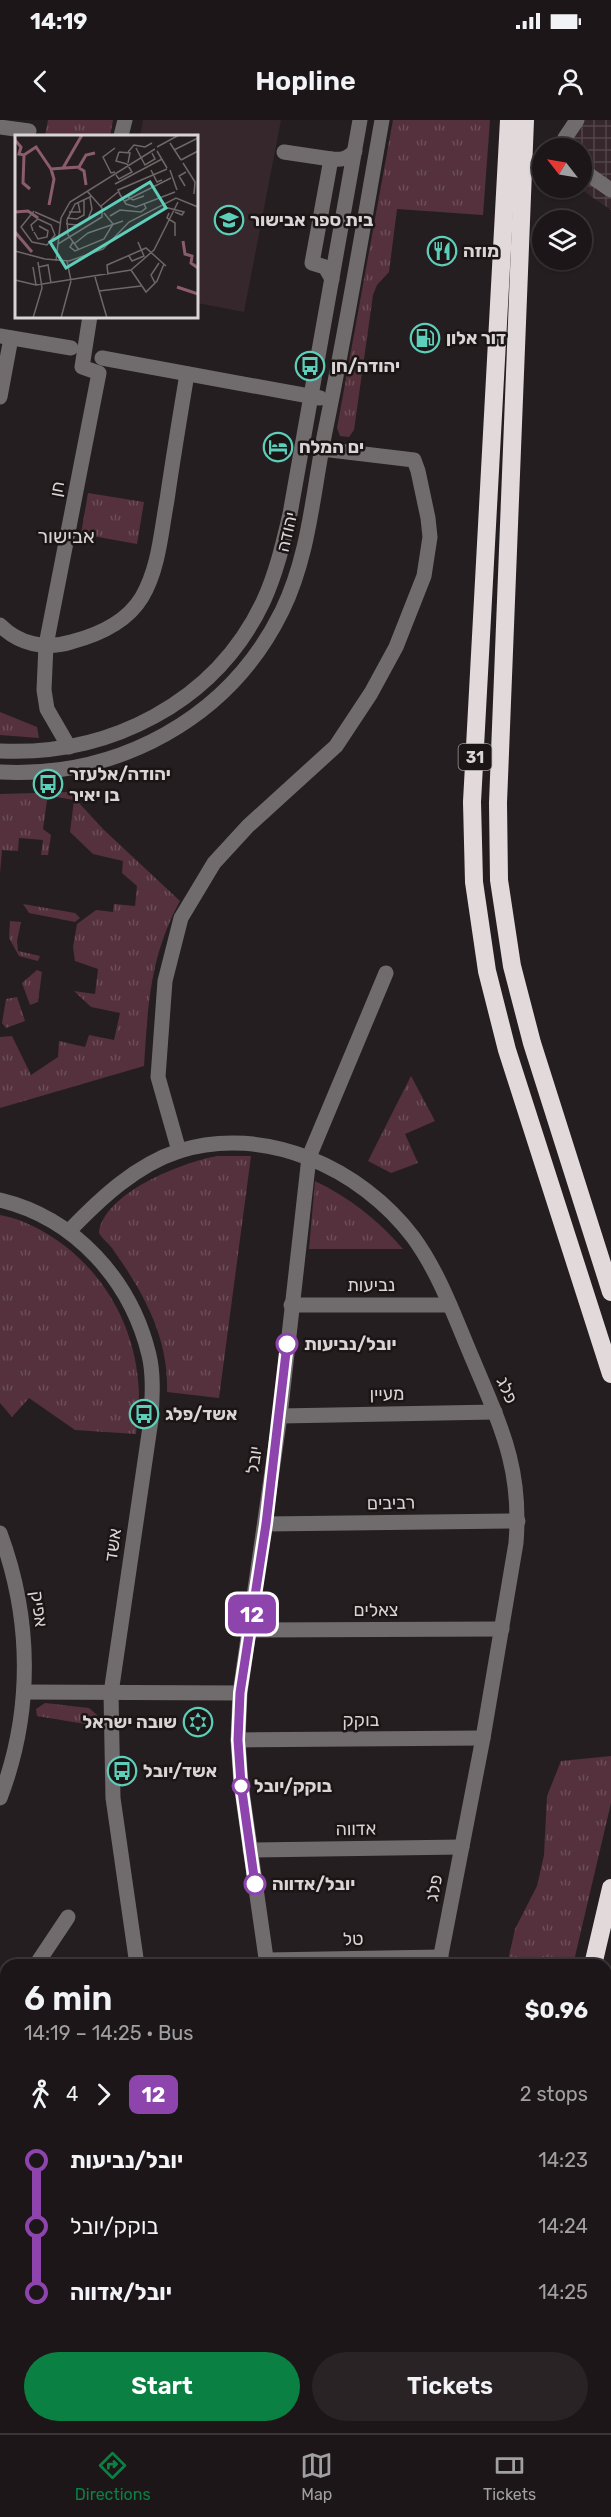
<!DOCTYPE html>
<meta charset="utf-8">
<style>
:root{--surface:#1c1618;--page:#292325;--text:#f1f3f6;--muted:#a09fa2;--line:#3a3537;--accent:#0b8043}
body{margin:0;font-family:Rubik,Heebo,sans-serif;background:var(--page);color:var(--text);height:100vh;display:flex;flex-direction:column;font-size:22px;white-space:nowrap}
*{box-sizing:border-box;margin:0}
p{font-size:20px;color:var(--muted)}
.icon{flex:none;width:33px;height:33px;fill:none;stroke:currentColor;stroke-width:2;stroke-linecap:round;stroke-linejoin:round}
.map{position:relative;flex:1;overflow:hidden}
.details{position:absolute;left:0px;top:1839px;width:612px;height:474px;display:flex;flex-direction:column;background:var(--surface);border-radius:18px 18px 0 0;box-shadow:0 2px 4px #0004,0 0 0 2px var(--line)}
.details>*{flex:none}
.badge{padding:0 12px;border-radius:9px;font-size:21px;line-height:39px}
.needle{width:39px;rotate:301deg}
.controls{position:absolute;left:532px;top:18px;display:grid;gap:12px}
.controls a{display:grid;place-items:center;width:60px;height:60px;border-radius:50%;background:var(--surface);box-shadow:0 2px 4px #0004,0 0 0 2px var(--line);font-size:30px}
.map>.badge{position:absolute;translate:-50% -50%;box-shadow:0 0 0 3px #fff}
.legs{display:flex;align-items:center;gap:9px;height:66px;padding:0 24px;font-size:20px}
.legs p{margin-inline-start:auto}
.overview{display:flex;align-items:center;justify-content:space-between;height:102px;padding:0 24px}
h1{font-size:33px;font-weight:600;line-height:45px}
.cta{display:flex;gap:12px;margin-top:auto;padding:12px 24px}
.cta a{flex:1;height:69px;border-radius:36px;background:var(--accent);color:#fff;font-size:24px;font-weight:600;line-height:69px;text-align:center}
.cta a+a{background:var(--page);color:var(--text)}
ul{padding:0 24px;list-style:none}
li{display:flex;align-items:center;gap:21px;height:66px;font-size:22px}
li i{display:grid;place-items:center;width:9px;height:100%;margin:0 8px;background:currentColor}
li i::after{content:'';width:15px;height:15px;margin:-8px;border:4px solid;border-radius:50%;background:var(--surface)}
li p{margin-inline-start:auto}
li:first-child i{background:linear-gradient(#0000 50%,currentColor 0)}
li:last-child i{background:linear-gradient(currentColor 50%,#0000 0)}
.status{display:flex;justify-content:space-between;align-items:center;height:42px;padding:0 30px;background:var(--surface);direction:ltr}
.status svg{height:16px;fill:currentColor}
header{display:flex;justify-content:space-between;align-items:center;height:78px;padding:0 24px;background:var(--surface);font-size:27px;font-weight:600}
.tabs{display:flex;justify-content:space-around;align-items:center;height:84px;border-top:2px solid var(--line);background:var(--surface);font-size:16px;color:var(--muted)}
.tabs a{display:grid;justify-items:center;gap:3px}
.tabs .current{color:var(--accent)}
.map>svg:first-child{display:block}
.built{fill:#35272b}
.industrial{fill:url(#industrial-grid)}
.grass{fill:url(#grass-tufts)}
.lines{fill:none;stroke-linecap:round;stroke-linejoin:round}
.minor{stroke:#706c6d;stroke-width:15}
.major{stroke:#c2babc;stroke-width:15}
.highway{stroke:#e2d9db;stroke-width:18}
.line-1-casing{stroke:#fff;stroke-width:14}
.line-1{stroke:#8e44ad;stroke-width:9}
.stop-1-dot{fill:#fff;stroke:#8e44ad;stroke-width:3}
.labels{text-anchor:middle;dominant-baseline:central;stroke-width:5;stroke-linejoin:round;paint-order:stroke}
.shield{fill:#1b1516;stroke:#a09b9c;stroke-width:1.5}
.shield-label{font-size:16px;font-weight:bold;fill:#d9d4d5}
.poi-label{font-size:18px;font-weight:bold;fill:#d9d4d5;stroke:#1b1516;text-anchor:start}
.street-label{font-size:18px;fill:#d9d4d5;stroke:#1b1516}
.stop-label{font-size:18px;font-weight:bold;fill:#d9d4d5;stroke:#1b1516;text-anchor:start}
.neighbourhood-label{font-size:20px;fill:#d9d4d5;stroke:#1b1516}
.inset-river{fill:none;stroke:#8b5c6b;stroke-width:3}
.inset-road{fill:none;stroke:#6d6768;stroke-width:1.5}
.view{fill:#5dceb9;fill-opacity:0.15;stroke:#5dceb9;stroke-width:3}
.inset-edge{fill:none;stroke:#d9d4d5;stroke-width:3}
</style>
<div class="status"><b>14:19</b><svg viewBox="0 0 49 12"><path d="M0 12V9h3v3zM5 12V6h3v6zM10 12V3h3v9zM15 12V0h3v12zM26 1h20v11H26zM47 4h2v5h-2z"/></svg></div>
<header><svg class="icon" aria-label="back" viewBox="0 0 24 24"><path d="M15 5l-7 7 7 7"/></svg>Hopline<svg class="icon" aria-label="person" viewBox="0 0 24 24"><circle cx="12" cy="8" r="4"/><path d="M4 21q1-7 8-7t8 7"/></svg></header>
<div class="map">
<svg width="611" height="2313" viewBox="0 0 611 2313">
<defs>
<pattern id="industrial-grid" width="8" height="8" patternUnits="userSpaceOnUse" patternTransform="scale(1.5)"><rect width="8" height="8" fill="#35272b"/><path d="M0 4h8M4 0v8" fill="none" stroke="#524549"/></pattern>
<pattern id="grass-tufts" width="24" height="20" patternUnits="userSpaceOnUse" patternTransform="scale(1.5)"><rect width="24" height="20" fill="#54313c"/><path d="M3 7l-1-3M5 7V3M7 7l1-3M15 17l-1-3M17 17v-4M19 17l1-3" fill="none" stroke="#6c4e57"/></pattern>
</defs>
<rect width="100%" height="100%" fill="#251e20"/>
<polygon class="built" points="143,0 281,0 244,192 197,183 196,16 140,16"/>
<g class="industrial">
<polygon points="570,0 611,0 611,90 579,68 582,68 582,28 550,28"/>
<polygon points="611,2066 611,2313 516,2313 520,2307 606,2307 606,2088"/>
</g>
<g class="grass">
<polygon points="48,0 113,0 110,16 45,16"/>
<polygon points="393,0 490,0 483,95 397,89 389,152 377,165 373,175 354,310 349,317 340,316 337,308"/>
<polygon points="88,373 144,382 137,424 81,414"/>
<polygon points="0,592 37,607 39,618 0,615"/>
<path d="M69,672L103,709L180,781C150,836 148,885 144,946L0,988V917L12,916L31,955L58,937L59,921L85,927L89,915L114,920L120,893L91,887L74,871L95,874L98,849L75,841L73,827L77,804L96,790L113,792L114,784L135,786L137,766L122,753L123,741L93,734L70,712L74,680L51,676L47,680L43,709L51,715L48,735H41L43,720L19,718L18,731L2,730L0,753V674Z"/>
<polygon points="23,784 75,793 80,798 75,802 29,793"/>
<polygon points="10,801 21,802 17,821 18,831 40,836 38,841 19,836 9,818"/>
<polygon points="37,850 42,852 38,882 30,885 22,863"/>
<polygon points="17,877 25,901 6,908 2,903 6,879"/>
<polygon points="411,956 435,1001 405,1014 418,1043 391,1053 368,1041"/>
<path d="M217,1036H251L219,1278L167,1272C169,1219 144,1173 114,1131C110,1124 103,1120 99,1113C103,1073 183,1042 217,1036Z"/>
<path d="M315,1061C350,1078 378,1100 403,1129H309Z"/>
<path d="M0,1095C24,1099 46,1112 65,1126C111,1162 137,1215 139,1273C139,1286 137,1300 136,1314L75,1310L29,1278L12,1297L0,1283Z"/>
<polygon points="45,1583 89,1588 97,1595 97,1606 37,1596 36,1589"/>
<polygon points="611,1636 611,1683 573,1845 507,1845 515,1809 537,1766 544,1735 547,1676 561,1641"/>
<polygon points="0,1975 6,1977 6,2072 0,2067"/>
<polygon points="314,2307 415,2307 411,2313 322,2313"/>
</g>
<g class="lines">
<g class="minor">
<polyline points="0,7 29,11"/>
<polyline points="121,16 125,0"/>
<polyline points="565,28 565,18 577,0"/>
<polyline points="284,32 331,39"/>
<polyline points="582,50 611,70"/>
<path d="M332,159L325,147L312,143L331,39C342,40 347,39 355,31"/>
<polyline points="0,216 71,228"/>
<polyline points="102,238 320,278"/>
<polyline points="0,277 11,218"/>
<path d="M0,505C19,524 45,530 71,522C98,515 127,502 142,477C159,448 161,412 167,380C173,338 180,296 187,254"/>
<polyline points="69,627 47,589 44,570 46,525 99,253 82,247 90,196"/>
<path d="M0,631C109,636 215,583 263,482C276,454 283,424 290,394L360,0"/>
<path d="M0,652C118,658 229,599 282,491C310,434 313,369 326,307C347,205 364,102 382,0"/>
<polyline points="179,1031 158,957 165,861 181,798 214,743 248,706 336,626 371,573 396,527 424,456 430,417 428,398 418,351 414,340 322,329"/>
<path d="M0,1080C75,1098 131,1160 149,1235C154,1256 152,1279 151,1300L111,1573L113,1678L137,1845"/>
<path d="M70,1110C101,1078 136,1045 179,1031C265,1004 361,1048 413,1117C440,1154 455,1198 473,1240C501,1307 522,1348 516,1423L483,1618L439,1845"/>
<polyline points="291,1185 450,1185"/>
<polyline points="280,1296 495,1292"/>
<polyline points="266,1404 518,1401"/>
<path d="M0,1413C32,1499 33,1592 0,1678"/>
<polyline points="249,1510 502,1509"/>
<polyline points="24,1572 240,1573"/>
<polyline points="238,1620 483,1618"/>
<polyline points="250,1730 462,1727"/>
<polyline points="267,1840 441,1837"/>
<polyline points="36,1845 68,1797"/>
<polyline points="267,1845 241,1664 238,1620 240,1573 280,1296 309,1037 386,853"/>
<polyline points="0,1893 6,1885"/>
<polyline points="0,1913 6,1915"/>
<polyline points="0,2247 6,2258"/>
<polyline points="606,2253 611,2255"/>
<polyline points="606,2274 611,2276"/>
<polyline points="18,2307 20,2313"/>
</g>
<g class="major">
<polyline points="0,2081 6,2085"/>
<polyline points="0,2114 6,2119"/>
<polyline points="251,2307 259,2313"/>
<polyline points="296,2307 304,2313"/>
</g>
<g class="highway">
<polyline points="509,0 472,682 474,762 487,851 507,930 611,1254"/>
<polyline points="525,0 498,683 499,760 512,846 532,923 611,1172"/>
<polyline points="593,1845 611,1768"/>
<polyline points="606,1902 611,1880"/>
<polyline points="451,2313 455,2307"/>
<polyline points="481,2313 485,2307"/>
</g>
</g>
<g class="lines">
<g class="line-1-casing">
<polyline id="line-1" points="255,1764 241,1664 238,1620 240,1573 266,1404 287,1224"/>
</g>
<use href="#line-1" class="line-1"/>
</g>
<defs>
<g id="school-ring" transform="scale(1.5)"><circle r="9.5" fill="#1b1516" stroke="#5dceb9" stroke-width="1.5"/><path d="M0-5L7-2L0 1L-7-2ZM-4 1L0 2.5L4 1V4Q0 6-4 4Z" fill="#5dceb9"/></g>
<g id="restaurant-ring" transform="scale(1.5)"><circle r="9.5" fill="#1b1516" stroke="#5dceb9" stroke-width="1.5"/><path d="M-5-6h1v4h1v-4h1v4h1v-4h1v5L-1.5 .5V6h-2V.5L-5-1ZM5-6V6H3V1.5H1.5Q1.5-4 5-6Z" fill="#5dceb9"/></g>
<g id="fuel-ring" transform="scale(1.5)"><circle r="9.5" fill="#1b1516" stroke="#5dceb9" stroke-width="1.5"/><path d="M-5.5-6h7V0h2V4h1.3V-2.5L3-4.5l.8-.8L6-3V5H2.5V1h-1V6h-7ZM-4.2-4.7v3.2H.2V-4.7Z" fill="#5dceb9"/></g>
<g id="bus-ring" transform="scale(1.5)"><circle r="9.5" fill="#1b1516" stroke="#5dceb9" stroke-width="1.5"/><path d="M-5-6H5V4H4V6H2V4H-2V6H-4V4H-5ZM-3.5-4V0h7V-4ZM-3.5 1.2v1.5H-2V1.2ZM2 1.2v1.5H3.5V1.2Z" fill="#5dceb9"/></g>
<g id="hotel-ring" transform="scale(1.5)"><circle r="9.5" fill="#1b1516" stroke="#5dceb9" stroke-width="1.5"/><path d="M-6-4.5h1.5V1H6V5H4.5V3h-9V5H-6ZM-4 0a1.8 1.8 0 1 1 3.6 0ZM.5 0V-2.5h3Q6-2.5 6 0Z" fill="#5dceb9"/></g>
<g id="synagogue-ring" transform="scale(1.5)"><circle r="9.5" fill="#1b1516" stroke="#5dceb9" stroke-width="1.5"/><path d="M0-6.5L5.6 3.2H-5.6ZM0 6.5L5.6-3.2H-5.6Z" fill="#5dceb9"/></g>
</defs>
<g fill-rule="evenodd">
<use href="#school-ring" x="229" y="100"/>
<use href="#restaurant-ring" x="442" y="131"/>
<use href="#fuel-ring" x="425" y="218"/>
<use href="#bus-ring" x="310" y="246"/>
<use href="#hotel-ring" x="278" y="327"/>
<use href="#bus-ring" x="48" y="664"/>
<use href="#bus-ring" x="144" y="1294"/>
<use href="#synagogue-ring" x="198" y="1602"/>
<use href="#bus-ring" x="122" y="1651"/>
</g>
<g class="stop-1-dot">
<circle cx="287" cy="1224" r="10"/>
<circle cx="241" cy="1666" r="8"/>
<circle cx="255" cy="1764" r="10"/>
</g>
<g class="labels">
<rect class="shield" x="458.5" y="624" width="33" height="26" rx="4.5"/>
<g class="shield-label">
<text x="475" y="637">31</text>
</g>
<g class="poi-label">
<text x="250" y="100">בית ספר אבישור</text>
<text x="463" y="131">מוזה</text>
<text x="446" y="218">דור אלון</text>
<text x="331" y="246">יהודה/חן</text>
<text x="299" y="327">ים המלח</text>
<text x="69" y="654">יהודה/אלעזר<tspan x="69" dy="21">בן יאיר</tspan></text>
<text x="165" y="1294">אשד/פלג</text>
<text x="177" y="1602" text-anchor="end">שובה ישראל</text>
<text x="143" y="1651">אשד/יובל</text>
</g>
<g class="street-label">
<text transform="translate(57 369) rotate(-79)">חן</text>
<text transform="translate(287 412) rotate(-77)">יהודה</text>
<text x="371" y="1165">נביעות</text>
<text transform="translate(507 1270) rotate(66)">פלג</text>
<text transform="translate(387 1274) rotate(-1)">מעיין</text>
<text transform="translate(254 1340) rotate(-82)">יובל</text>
<text transform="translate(391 1383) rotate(-1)">רביבים</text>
<text transform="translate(113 1425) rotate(-82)">אשד</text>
<text transform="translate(39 1489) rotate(82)">אפיק</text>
<text x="376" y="1490">צאלים</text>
<text x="361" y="1600">בוקק</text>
<text transform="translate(356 1709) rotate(-1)">אדווה</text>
<text transform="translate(434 1768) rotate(-79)">פלג</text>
<text transform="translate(353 1819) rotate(-1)">טל</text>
</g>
<g class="stop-label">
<text x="304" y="1224">יובל/נביעות</text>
<text x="254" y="1666">בוקק/יובל</text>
<text x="272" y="1764">יובל/אדווה</text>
</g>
<g class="neighbourhood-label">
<text x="66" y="416">אבישור</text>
</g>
</g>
<g transform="translate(15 15)">
<rect width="183" height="183" fill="#251e20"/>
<path class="inset-river" d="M0,5L6,12L4,19L9,20L21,12L36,34L64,32L71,20L80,18M9,20L8,48L15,54M48,33L67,0M64,33L69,36L71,50M34,70L39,44L36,34M0,77L13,76L23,83M0,97L17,117M168,106L170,119L177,121L176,128L183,133M162,152L183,159"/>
<path class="inset-road" d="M155,8L166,25M142,12L164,0M100,13L88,22L96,38L100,37M121,13L130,30L140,24L137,18M159,15L183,3M142,16L152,33M104,17L115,18L113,28M104,17L101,26L112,29M113,17L119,10L130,12L137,8M166,25L183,16M168,28L180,47L179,59M136,35L142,47L147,45M155,35L162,55M101,40L104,44L117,37L112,29M100,49L147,24M170,51L164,41L171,37M126,53L113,62L118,65L129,61M104,58L111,69L121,72L160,57M105,59L103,55L152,34M110,66L156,43M86,71L103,57M148,76L149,72L169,77L167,80L160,77M20,77L45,88M54,77H65L63,67M154,78L152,83L160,88V101M95,81L105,75L126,77L131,73L129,69M52,83L62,84L69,80V64M51,89L63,90L73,84L77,74L75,63M18,96L16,90L23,84L36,90L40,100L32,110L17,107L6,92L19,76M19,97L23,104L32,102L33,96L24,91M58,107L55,112L60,116L89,104L98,89L89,78M43,109L87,82V73L72,56M59,109L73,98L108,86M64,115L53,100L52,85L60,69L77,61M0,116L30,124L54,126L88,114L114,87L161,63L183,72M114,121L117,126L129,121L123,107M41,126L46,83L55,67L140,14M52,126L56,146M18,132L21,150M24,132L33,130L36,148M116,135L131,157L142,146L149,129M93,140L92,130L131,113L151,131M80,142L92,183M0,145L21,150L116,135L139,115L163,67M140,148L136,140L144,128M84,156L126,151M18,183L27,153L23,127M46,183L56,146"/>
<path class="view" d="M135,47L151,73L51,133L35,107Z"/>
<rect width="183" height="183" class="inset-edge"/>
</g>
</svg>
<div class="controls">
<a><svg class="needle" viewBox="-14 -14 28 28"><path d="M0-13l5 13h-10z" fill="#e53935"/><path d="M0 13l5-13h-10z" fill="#a09fa2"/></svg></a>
<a><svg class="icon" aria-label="layers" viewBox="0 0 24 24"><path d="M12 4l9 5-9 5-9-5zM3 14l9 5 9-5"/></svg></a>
</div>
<b class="badge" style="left:252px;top:1494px;background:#8e44ad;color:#fff">12</b>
<section class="details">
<div class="overview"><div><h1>6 min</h1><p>14:19 – 14:25 · Bus</p></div><b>$0.96</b></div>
<div class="legs"><svg class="icon" aria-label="walk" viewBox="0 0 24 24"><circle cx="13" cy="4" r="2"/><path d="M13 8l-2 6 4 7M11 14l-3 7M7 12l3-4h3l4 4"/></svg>4<svg class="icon" aria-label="forward" viewBox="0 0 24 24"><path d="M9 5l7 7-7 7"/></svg><b class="badge" style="background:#8e44ad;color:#fff">12</b><p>2 stops</p></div>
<ul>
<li><i style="color:#8e44ad"></i><b>יובל/נביעות</b><p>14:23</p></li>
<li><i style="color:#8e44ad"></i><span>בוקק/יובל</span><p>14:24</p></li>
<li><i style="color:#8e44ad"></i><b>יובל/אדווה</b><p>14:25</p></li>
</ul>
<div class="cta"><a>Start</a><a>Tickets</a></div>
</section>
</div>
<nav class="tabs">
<a class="current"><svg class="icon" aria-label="directions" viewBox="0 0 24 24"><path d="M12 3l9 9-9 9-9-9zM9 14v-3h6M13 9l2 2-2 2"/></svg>Directions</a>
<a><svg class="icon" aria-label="map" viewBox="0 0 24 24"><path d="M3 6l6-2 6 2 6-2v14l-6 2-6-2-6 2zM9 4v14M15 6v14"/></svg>Map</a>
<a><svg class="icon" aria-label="tickets" viewBox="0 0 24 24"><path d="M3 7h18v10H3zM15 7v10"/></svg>Tickets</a>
</nav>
